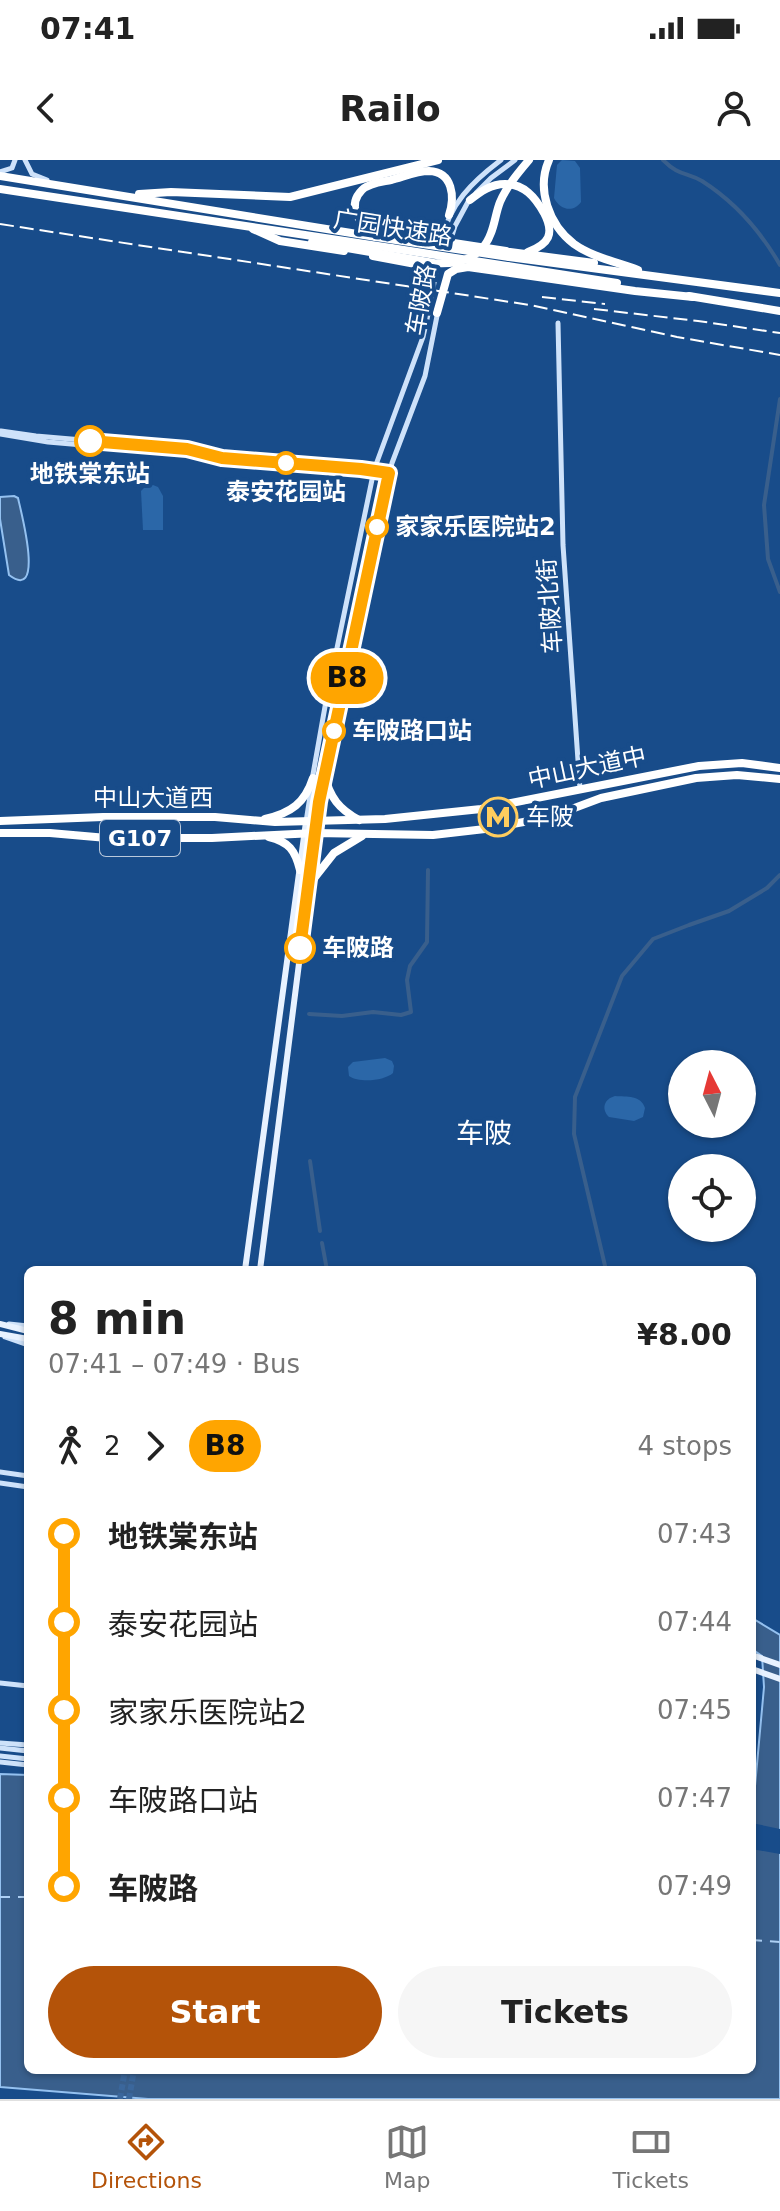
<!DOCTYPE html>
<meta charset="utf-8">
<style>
:root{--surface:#fff;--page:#f6f6f6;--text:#222;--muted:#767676;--line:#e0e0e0;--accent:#b45309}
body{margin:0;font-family:"DejaVu Sans","Noto Sans SC",sans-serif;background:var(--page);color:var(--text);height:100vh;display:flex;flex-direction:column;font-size:30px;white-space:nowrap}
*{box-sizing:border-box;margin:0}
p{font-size:26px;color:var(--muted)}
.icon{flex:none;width:44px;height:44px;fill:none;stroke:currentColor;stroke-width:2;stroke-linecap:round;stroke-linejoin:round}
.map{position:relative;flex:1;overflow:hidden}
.details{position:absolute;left:24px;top:1106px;width:732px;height:808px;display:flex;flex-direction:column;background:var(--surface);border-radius:12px;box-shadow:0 2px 6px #0004}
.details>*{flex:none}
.badge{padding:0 16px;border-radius:26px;font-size:28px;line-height:52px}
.needle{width:52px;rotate:354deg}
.tools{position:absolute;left:668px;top:890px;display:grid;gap:16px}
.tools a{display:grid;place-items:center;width:88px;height:88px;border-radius:50%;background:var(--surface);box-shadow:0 2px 6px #0004;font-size:40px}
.map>.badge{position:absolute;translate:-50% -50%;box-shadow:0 0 0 4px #fff}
.legs{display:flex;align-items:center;gap:12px;height:88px;padding:0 24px;font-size:26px}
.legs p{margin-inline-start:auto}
.headline{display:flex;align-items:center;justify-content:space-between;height:136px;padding:0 24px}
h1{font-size:44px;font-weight:700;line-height:60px}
.cta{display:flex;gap:16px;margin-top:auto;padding:16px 24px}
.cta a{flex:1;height:92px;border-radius:48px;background:var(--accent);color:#fff;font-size:32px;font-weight:700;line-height:92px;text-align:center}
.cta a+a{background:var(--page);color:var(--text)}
ul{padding:0 24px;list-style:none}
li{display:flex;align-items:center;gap:28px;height:88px;font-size:30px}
li i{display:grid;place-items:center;width:12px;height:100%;margin:0 10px;background:currentColor}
li i::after{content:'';width:20px;height:20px;margin:-10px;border:6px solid;border-radius:50%;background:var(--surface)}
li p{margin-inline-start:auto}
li:first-child i{background:linear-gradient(#0000 50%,currentColor 0)}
li:last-child i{background:linear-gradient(currentColor 50%,#0000 0)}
.status{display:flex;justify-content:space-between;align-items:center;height:56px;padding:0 40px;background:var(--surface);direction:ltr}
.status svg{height:22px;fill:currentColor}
header{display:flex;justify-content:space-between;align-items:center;height:104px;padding:0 24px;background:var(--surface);font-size:36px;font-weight:700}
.tab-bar{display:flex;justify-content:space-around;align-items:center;height:112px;border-top:2px solid var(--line);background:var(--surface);font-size:22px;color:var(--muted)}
.tab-bar a{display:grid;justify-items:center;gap:4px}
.tab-bar .selected{color:var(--accent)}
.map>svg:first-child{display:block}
.green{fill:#2b67a8}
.water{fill:#395f8c;stroke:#94c1f0;stroke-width:2}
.pier{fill:#184c8a}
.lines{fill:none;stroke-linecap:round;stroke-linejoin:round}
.canal{stroke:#395f8c;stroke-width:4}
.ferry{stroke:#add0f5;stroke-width:2;stroke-dasharray:10 8;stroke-linecap:butt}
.primary-tunnel{stroke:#3b679c;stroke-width:6;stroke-dasharray:6 3;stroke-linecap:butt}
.secondary{stroke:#cee2fa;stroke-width:5}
.primary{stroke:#e8f2ff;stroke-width:6}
.highway{stroke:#fff;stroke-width:8}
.rail{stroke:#fff;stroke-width:2;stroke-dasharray:14 6;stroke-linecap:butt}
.highway-bridge{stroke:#fff;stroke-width:8}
.line-1-casing{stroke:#fff;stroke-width:18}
.line-1{stroke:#ffa500;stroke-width:12}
.stop-1-dot{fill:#fff;stroke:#ffa500;stroke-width:4}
.labels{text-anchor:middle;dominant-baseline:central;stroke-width:8;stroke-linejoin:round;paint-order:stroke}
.shield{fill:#184c8a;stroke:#bac9dc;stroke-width:2}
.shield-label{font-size:22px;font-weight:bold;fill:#fff}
.street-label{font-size:24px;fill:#fff;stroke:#184c8a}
.stop-label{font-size:24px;font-weight:bold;fill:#fff;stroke:#184c8a;text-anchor:start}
.poi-label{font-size:24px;fill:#fff;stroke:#184c8a;text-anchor:start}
.quarter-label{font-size:28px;fill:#fff;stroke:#184c8a}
</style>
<div class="status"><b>07:41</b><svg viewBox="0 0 49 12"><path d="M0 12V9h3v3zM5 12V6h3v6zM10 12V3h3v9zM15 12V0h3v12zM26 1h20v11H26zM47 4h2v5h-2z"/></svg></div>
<header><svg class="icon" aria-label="back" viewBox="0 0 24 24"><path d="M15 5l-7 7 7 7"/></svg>Railo<svg class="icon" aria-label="person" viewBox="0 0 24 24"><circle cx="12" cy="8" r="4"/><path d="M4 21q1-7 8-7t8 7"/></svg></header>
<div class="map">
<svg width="780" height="1939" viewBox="0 0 780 1939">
<rect width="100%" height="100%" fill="#184c8a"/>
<g class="green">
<path d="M562,0L575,1L580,8L581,42C573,53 560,50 554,38L557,5Z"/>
<polygon points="153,325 158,327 163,336 163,370 143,370 141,331 145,327"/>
<path d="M385,898L392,901L394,906L393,913C384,921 359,923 349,916L348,907L353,902Z"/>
<path d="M615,936C627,937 641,935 645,948L643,957L634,961L609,957C601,949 604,939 615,936Z"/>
</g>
<g class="water">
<path d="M14,336L18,338C20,348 46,443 9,415L0,359V337Z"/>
<polygon points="752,1458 780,1475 780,1939 148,1939 0,1927 0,1614 28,1615 28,1910 752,1910 752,1641 754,1637 764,1527 762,1496 752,1489"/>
</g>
<polygon class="pier" points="752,1663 780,1669 780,1694 752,1689"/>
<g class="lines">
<g class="canal">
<path d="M663,0C679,16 686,12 702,21C735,42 761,72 780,105"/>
<polyline points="780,239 764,345 768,399 780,432"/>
<polyline points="309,854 342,856 373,852 401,855 411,852 407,820 410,806 427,782 428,710"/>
<polyline points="310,1001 320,1071"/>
<polyline points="322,1083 327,1110"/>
<polyline points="606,1110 574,974 575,937 622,816 653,779 689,765 729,751 767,728 780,715"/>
</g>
<g class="ferry">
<polyline points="0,1737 28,1737"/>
<polyline points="752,1780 780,1782"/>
</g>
<g class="primary-tunnel">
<polyline points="120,1939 125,1910"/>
<polyline points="129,1939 134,1910"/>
</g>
<g class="secondary">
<polyline points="25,0 32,14 47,20"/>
<polyline points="0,12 12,8 15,0"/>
<polyline points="476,33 491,18 515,0"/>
<path d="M442,81C448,45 473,21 501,0"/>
<polyline points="450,82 455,66 469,40"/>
<polyline points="433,128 438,102"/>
<polyline points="558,163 563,385 580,629"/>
<polyline points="1,271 36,276 187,289 205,293"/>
<polyline points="0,274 48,282 361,309 389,313"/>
<polyline points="312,620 326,541 374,310 423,177 429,150"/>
<polyline points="317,661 326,607 347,519 384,334 392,303 425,216 438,151"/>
<polyline points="306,662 311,630"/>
<polyline points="9,1164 28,1166"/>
<polyline points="5,1177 28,1185"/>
<polyline points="0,1312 28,1316"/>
<polyline points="0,1323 28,1327"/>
<polyline points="0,1523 28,1526"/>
<polyline points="0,1583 28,1585"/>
<polyline points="0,1588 28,1591"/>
<polyline points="0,1596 28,1599"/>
<polyline points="0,1602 28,1605"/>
</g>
<g class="primary">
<polyline points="245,1110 306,662"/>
<polyline points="260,1110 317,662"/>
<polyline points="0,1164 28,1171"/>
<polyline points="0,1174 28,1179"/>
<polyline points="752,1495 780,1505"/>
<polyline points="752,1509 780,1519"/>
</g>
<g class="highway">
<path d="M549,0C536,29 549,65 574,84C592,97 617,102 638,110"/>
<polyline points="0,16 376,77"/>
<polyline points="0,29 391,88"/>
<polyline points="139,34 171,32 290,37 438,0"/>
<path d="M470,40C480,32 491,24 505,24C524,24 535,37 544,53C555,74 549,84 528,92"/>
<polyline points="253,69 280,81 344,91"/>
<polyline points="371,71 395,74"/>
<path d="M374,71C358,64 347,45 362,30C369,23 382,22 391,20C403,17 417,11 429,11C453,12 455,37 449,55"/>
<polyline points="510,92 594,103"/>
<polyline points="373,96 421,105 428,108 431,114 428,152"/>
<polyline points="509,97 780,133"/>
<polyline points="507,106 617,123"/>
<polyline points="689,136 780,151"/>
<polyline points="437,153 448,114 456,109 468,107 635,131 693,137"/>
<path d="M324,614C330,638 339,649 359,660"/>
<path d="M265,659C291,653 305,643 313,618"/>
<polyline points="0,661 103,657 215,657 275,662 385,659 481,649 699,606 742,603 780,608"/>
<polyline points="0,673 50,673 107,678 212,678 315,673 433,675 485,669 529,661 561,653 601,638 696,618 737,615 780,619"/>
<path d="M269,677C289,682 295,690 300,710"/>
<polyline points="308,726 334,693 362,676"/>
</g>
<g class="rail">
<polyline points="0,64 530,145 677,177 780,195"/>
<polyline points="542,137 605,144"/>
<polyline points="594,149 698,161 780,173"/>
</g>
<g class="highway-bridge">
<polyline points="395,74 506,91"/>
<polyline points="376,77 509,97"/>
<path d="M312,82L434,103C459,105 482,98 491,73C495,63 496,52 500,42C507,26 518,13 529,0"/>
<polyline points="391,88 507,106"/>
</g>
</g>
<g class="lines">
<g class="line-1-casing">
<polyline id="line-1" points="90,281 187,289 222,298 361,309 389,313 319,642 300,788"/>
</g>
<use href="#line-1" class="line-1"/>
</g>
<defs>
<g id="metro-ring" transform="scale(2)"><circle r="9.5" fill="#184c8a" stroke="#ffcd5e" stroke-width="1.5"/><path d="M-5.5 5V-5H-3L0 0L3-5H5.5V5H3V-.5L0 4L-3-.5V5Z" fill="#ffcd5e"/></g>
</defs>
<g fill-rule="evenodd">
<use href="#metro-ring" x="498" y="657"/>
</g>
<g class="stop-1-dot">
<circle cx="90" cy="281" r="14"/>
<circle cx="286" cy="303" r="10"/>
<circle cx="377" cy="367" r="10"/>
<circle cx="334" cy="571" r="10"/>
<circle cx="300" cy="788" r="14"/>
</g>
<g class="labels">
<rect class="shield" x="100" y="660" width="80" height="36" rx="6"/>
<g class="shield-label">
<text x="140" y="678">G107</text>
</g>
<g class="street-label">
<text transform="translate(393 68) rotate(9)">广园快速路</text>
<text transform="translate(421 140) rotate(-80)">车陂路</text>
<text transform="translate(550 446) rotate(-94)">车陂北街</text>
<text transform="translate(587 608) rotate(-12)">中山大道中</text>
<text x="153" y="638">中山大道西</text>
</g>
<g class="stop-label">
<text x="90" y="314" text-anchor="middle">地铁棠东站</text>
<text x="286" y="332" text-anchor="middle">泰安花园站</text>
<text x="395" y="367">家家乐医院站2</text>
<text x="352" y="571">车陂路口站</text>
<text x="322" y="788">车陂路</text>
</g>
<g class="poi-label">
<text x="526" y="657">车陂</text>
</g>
<g class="quarter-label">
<text x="484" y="973">车陂</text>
</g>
</g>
</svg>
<div class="tools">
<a><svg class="needle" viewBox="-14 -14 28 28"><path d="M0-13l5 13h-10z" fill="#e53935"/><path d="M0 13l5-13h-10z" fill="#767676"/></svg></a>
<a><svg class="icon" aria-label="locate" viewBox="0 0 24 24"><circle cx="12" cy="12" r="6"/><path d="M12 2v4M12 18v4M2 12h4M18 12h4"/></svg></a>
</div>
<b class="badge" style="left:347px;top:518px;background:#ffa500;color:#111">B8</b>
<section class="details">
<div class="headline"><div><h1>8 min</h1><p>07:41 – 07:49 · Bus</p></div><b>¥8.00</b></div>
<div class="legs"><svg class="icon" aria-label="walk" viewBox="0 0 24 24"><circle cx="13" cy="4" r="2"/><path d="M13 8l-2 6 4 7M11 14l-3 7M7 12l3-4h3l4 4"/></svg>2<svg class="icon" aria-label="forward" viewBox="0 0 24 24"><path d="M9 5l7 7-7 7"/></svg><b class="badge" style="background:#ffa500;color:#111">B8</b><p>4 stops</p></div>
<ul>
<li><i style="color:#ffa500"></i><b>地铁棠东站</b><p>07:43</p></li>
<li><i style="color:#ffa500"></i><span>泰安花园站</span><p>07:44</p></li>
<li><i style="color:#ffa500"></i><span>家家乐医院站2</span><p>07:45</p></li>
<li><i style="color:#ffa500"></i><span>车陂路口站</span><p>07:47</p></li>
<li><i style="color:#ffa500"></i><b>车陂路</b><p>07:49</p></li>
</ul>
<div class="cta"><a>Start</a><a>Tickets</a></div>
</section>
</div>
<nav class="tab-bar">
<a class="selected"><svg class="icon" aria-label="directions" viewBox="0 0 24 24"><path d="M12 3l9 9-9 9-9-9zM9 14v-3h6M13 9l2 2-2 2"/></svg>Directions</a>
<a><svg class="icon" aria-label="map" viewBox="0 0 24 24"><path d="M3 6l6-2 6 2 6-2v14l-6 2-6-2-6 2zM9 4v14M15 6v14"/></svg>Map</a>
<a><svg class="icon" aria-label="tickets" viewBox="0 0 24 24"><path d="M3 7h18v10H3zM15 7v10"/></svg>Tickets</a>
</nav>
